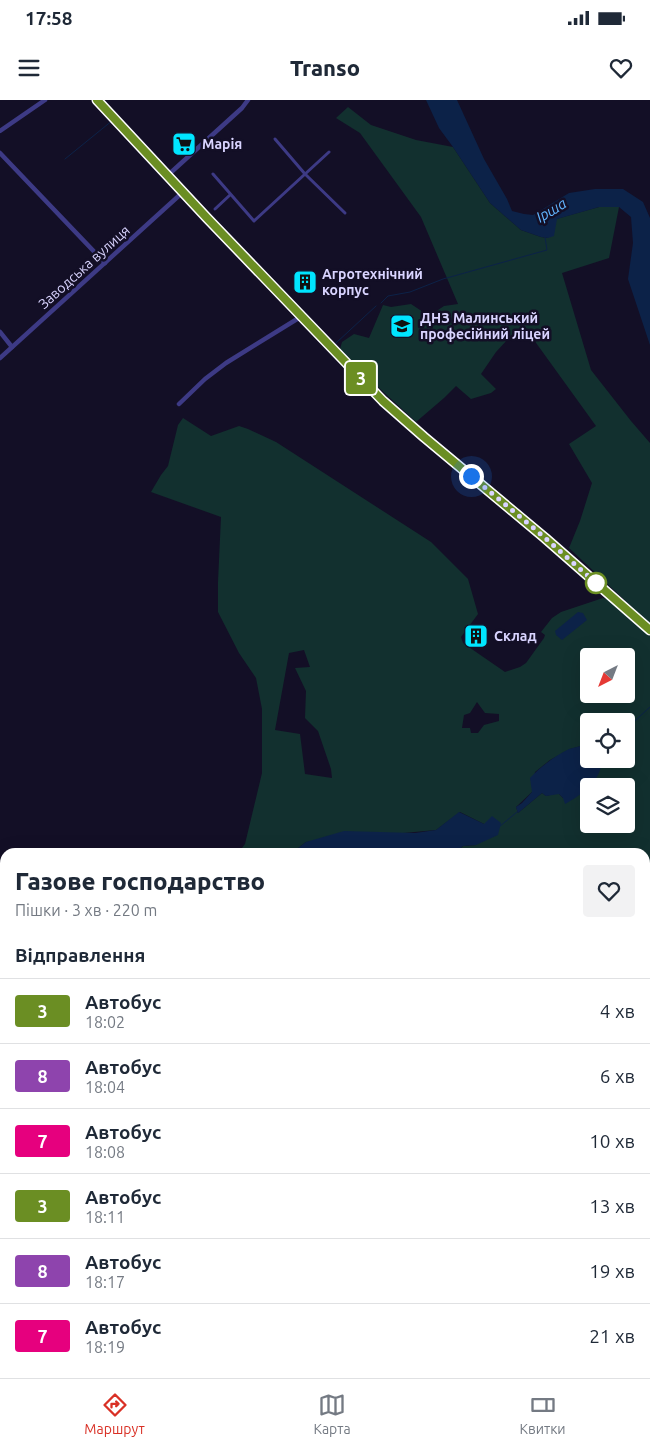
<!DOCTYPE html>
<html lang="uk">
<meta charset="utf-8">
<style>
:root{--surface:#fff;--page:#f2f2f3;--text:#1f2937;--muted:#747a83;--line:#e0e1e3;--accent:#d93025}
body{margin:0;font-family:Ubuntu,sans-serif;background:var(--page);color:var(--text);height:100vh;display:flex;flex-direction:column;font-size:19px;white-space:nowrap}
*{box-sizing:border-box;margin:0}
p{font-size:16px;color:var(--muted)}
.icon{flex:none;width:28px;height:28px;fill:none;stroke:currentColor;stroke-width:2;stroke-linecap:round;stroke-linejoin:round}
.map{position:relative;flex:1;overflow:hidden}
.panel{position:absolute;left:0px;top:748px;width:650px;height:531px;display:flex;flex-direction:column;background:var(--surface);border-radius:15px 15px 0 0;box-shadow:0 5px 20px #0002}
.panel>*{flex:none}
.badge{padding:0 10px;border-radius:4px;font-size:18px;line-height:32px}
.needle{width:32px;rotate:222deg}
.controls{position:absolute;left:580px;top:548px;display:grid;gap:10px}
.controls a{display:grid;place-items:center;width:55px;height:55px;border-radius:5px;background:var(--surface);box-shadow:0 5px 20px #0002;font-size:25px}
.you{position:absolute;width:25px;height:25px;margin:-12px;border:4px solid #fff;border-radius:50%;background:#1a73e8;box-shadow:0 0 0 8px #1a73e833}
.map>.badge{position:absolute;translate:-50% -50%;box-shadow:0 0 0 2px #fff}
h2{padding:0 15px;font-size:19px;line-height:45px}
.round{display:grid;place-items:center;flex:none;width:52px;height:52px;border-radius:5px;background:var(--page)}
.summary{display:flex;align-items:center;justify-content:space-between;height:85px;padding:0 15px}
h1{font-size:24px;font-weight:800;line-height:38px}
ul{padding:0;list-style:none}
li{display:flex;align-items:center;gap:15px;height:65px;padding:0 15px;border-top:1px solid var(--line)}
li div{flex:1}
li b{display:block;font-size:19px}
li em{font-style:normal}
li .badge{min-width:55px;font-weight:700;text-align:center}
.status{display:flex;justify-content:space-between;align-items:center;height:35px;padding:0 25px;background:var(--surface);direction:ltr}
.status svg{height:14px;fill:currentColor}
header{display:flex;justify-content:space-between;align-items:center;height:65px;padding:0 15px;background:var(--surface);font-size:22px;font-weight:800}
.dock{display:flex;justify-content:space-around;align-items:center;height:70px;border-top:1px solid var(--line);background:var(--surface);font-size:14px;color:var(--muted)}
.dock a{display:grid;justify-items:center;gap:2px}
.dock .on{color:var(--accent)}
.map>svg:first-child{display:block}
.green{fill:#12302f;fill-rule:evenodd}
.water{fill:#0c2248}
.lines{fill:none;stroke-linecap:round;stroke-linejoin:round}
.stream{stroke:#0c2248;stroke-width:1}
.pedestrian{stroke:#3d3a85;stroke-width:3}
.minor{stroke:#3d3a85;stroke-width:4.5}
.tertiary{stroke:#3d3a85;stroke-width:5.5}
.line-casing{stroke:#fff;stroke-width:11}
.line{stroke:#6b8e23;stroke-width:8}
.walk{stroke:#d9d4ff;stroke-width:5;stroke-dasharray:0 9}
.stop-dot{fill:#fff;stroke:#6b8e23;stroke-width:2.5}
.labels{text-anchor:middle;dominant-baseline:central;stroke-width:5;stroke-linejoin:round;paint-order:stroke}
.poi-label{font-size:14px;font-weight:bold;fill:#d9d4ff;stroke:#130f26;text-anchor:start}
.street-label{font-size:14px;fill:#d9d4ff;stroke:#130f26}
.water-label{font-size:15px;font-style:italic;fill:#62b6ff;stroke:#130f26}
</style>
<div class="status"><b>17:58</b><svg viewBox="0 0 49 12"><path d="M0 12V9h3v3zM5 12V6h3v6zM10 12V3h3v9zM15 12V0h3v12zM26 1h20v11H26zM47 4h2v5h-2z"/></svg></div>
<header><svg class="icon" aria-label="menu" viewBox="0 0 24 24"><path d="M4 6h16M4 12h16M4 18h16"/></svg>Transo<svg class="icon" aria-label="heart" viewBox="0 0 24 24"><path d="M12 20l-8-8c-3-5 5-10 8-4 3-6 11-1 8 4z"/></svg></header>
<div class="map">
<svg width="650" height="1278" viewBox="0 0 650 1278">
<rect width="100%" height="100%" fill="#130f26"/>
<g class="green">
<polygon points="348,7 371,25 416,40 453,47 490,103 521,130 541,137 548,138 556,119 599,107 619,107 609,158 562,173 591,270 631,321 650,343 650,524 569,448 580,421 592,383 569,344 596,326 526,229 515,239 508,239 496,252 481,274 496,289 491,293 471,299 456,286 444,298 416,322 377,286 340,249 342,242 354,234 369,238 383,205 391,207 411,204 429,216 444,206 458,204 421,117 360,33 336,18"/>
<path d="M183,318L211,336L239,326L248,329L276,342L431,442L468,479L478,514L461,537L463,543L505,572L520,567L526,563L544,538L545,535L541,532L552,518L561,512L603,498L608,499L650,536V884L645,889V752H456L463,746L476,745L484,724L460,712L436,730L306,742L293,752H239L245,744L262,673V609L256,578L239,553L218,512V482L221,417L151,392L161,375L168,366L178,325ZM304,550L310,567L295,568L306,591L305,618L318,631L331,669L332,678L305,674L300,634L275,630L289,553ZM589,556H626V594H589ZM477,602L485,613L499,614V621L484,625L478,633H471L470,628H462L464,615L470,613ZM589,621H626V659H601L602,665L563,698L558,693L546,696L542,693L518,713L516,707L532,692L535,672L550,660L570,649L589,644ZM589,686H626V724H589Z"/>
<polygon points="5,919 5,1134 0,1137 0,924"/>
<polygon points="650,1238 650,1278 562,1278 572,1274 645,1274 645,1240"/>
</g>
<g class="water">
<polygon points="426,0 457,0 484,59 507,99 512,111 524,114 533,115 569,93 595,89 623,89 643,102 650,118 650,245 628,179 633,143 631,117 619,107 599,107 557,119 554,136 548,138 541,137 521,130 490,103 453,47 439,28"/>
<polygon points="578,512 583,513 587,520 562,540 556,535 555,531"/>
<path d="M589,644V659H601C604,679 580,696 565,704L563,698L559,694L546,696L542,693L518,713L516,707L522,703L532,692L530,678C539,668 556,655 569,649C575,647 582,646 589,644Z"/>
<polygon points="459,712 484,724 492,716 501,723 498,735 476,745 463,746 456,752 293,752 306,742 344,731 415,733 436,730"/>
</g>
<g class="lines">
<g class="stream">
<polyline points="65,59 113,20"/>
<polyline points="381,203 388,196 410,192 443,179 547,150 545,137"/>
<polyline points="336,243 376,206"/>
<polyline points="626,629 650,607"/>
<polyline points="499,727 517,712"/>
<polyline points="0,902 5,902"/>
</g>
<g class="pedestrian">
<polyline points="275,39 305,74 345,113"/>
<polyline points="213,74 254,121 329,52"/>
<polyline points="215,109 230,95"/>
</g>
<g class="minor">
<polyline points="0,31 45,0"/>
<polyline points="0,53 105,163"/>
<polyline points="167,76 242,8 248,0"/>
<polyline points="0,232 12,247"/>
<polyline points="0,258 183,92"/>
<polyline points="179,304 205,279 226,263 302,216"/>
<polyline points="645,896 650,891"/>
<polyline points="645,910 647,918 650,923"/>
<polyline points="645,1074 650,1083"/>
<polyline points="645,1143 650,1140"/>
<polyline points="0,1170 5,1181"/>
<polyline points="645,1191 650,1200"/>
<polyline points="51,1274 53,1278"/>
<polyline points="125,1274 127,1278"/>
<polyline points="248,1274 250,1278"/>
<polyline points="311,1274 314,1278"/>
<polyline points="375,1274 377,1278"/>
<polyline points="492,1274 495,1278"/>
<polyline points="611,1274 612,1278"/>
<polyline points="185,1278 194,1274"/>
</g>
<g class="tertiary">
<polyline points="97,0 207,117 383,301 424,337 545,438 650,530"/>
<polyline points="645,1241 650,1239"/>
<polyline points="645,1249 650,1244"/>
<polyline points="561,1278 571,1274"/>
<polyline points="620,1278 623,1274"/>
</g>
</g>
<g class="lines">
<g class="line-casing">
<polyline id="line" points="97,0 207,118 383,301 424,337 545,438 650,530"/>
</g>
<use href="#line" class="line"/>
<polyline class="walk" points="471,376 536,430 596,483"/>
</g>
<defs>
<g id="supermarket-square" transform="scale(1.25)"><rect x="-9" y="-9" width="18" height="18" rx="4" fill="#00e5ff" stroke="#130f26"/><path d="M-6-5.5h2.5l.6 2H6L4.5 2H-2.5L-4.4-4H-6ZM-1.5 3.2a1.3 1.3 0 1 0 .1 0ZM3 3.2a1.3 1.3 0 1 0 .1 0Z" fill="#111"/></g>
<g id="building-square" transform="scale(1.25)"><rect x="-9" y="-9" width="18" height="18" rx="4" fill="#00e5ff" stroke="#130f26"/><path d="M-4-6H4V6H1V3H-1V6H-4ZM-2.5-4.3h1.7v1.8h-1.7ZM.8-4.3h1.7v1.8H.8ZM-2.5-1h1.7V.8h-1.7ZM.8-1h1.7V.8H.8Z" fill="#111"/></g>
<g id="university-square" transform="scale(1.25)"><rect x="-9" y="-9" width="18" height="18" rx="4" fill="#00e5ff" stroke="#130f26"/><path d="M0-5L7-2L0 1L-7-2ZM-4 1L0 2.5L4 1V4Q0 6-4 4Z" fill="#111"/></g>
</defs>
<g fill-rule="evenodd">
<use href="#supermarket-square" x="184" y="44"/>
<use href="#building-square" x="305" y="182"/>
<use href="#university-square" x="402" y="226"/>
<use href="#building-square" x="476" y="536"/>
</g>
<circle class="stop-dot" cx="596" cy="483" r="10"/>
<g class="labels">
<g class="poi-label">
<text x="202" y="44">Марія</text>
<text x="322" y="174">Агротехнічний<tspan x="322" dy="16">корпус</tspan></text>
<text x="420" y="218">ДНЗ Малинський<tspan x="420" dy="16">професійний ліцей</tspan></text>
<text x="494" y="536">Склад</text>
</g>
<g class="street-label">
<text transform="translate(84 167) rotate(-42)">Заводська вулиця</text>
</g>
<g class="water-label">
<text transform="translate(551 110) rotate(-31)">Ірша</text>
</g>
</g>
</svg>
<div class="controls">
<a><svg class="needle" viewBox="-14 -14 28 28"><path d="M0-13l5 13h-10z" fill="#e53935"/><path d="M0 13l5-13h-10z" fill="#747a83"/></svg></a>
<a><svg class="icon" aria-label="locate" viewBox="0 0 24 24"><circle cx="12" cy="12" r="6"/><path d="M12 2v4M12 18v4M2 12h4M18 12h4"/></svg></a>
<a><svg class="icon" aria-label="layers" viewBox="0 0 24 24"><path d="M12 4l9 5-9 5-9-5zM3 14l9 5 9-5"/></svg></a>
</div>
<div class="you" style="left:471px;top:376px"></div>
<b class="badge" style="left:361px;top:278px;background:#6b8e23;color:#fff">3</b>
<section class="panel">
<div class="summary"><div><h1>Газове господарство</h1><p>Пішки · 3 хв · 220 m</p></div><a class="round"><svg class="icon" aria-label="heart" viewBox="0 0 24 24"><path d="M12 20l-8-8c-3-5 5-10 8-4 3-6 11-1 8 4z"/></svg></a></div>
<h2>Відправлення</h2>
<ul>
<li><span class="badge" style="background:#6b8e23;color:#fff">3</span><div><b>Автобус</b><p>18:02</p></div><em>4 хв</em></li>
<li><span class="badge" style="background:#8e44ad;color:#fff">8</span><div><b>Автобус</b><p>18:04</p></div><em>6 хв</em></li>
<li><span class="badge" style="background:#e6007e;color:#fff">7</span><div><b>Автобус</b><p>18:08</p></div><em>10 хв</em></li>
<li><span class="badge" style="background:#6b8e23;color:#fff">3</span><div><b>Автобус</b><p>18:11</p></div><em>13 хв</em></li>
<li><span class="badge" style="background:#8e44ad;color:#fff">8</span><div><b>Автобус</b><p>18:17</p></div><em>19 хв</em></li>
<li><span class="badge" style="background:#e6007e;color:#fff">7</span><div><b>Автобус</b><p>18:19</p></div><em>21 хв</em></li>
</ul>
</section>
</div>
<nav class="dock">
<a class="on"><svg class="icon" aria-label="directions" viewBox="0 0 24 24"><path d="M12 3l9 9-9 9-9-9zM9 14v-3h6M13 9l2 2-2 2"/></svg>Маршрут</a>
<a><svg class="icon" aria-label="map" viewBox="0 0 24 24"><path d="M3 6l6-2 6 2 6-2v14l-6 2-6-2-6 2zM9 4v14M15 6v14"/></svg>Карта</a>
<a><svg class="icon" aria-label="tickets" viewBox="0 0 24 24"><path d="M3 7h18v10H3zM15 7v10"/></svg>Квитки</a>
</nav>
